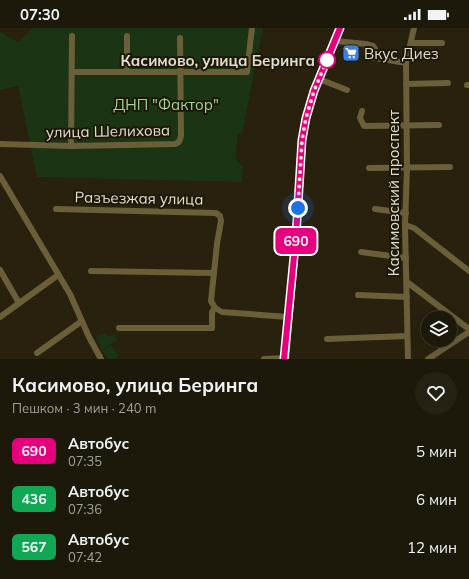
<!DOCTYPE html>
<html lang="ru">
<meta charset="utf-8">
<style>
:root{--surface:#1d190a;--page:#252213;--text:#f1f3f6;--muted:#a0a09c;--line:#3b382b}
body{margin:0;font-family:Mulish,sans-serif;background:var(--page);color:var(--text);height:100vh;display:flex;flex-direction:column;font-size:15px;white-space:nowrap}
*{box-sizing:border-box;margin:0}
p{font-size:13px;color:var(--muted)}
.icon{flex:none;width:22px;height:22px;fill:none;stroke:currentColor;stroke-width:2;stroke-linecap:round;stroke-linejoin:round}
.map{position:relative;height:331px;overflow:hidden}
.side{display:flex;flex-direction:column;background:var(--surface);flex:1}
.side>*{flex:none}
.badge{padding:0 8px;border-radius:6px;font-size:14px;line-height:26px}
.tools{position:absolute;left:421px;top:283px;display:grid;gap:8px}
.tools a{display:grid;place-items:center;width:36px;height:36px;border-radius:50%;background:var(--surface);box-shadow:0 4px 16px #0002,0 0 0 1px var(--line);font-size:20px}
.you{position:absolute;width:20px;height:20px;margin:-10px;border:3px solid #fff;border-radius:50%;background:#1a73e8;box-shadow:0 0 0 6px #1a73e833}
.map>.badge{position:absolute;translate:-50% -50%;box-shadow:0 0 0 2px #fff}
.round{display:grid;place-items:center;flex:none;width:42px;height:42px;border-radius:21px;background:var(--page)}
.overview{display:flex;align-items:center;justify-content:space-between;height:68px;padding:0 12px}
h1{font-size:19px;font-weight:700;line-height:30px}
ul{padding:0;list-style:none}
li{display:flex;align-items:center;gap:12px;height:48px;padding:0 12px}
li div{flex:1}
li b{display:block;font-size:15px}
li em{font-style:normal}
li .badge{min-width:44px;font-weight:700;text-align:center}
.status{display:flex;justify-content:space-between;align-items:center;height:28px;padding:0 20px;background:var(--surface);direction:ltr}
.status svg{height:11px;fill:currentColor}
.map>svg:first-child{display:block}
.green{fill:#1a3414}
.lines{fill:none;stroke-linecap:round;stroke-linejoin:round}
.minor{stroke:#6a5f39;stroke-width:6}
.major{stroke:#b49d47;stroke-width:8}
.line-casing{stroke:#fff;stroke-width:9}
.line{stroke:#e6007e;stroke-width:6}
.walk{stroke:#e0ddd1;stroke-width:4;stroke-dasharray:0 7.2}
.stop-dot{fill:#fff;stroke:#e6007e;stroke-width:2}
.labels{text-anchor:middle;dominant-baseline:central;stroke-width:4;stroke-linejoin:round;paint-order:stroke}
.poi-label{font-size:15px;fill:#e0ddd1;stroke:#1d1806;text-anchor:start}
.stop-label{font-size:15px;font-weight:bold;fill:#e0ddd1;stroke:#1d1806;text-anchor:end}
.park-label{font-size:15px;fill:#a2d396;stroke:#1d1806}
.street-label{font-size:15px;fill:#e0ddd1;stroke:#1d1806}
</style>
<div class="status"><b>07:30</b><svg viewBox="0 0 49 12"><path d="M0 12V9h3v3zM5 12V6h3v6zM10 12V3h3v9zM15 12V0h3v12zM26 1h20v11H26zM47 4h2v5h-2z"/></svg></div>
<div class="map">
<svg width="469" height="331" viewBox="0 0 469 331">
<rect width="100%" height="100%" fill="#27210e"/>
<g class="green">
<polygon points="33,0 263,0 242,106 238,106 235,130 243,139 242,154 37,149 18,58 0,62 0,4 18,14"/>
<polygon points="105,305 108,309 114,306 118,312 102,322 96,309"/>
<polygon points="111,317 119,328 115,331 108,331 102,323"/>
</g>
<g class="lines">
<g class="minor">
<polyline points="335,13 366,16 366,23 370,29 406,35"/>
<polyline points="411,15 442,15"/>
<polyline points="366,16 373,18 375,21 376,30"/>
<polyline points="72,44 247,44 252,0"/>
<polyline points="127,44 127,8"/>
<polyline points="319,51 347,62"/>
<polyline points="406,56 448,55"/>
<polyline points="467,57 469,57"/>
<polyline points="362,83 360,90 364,98 439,97"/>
<polyline points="0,116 71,118 175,116 179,114 181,108 180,10"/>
<polyline points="71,118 72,8"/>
<polyline points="369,140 450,139"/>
<polyline points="0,148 70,266 89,309 101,331"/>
<polyline points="56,181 216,185 220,188 221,193 217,216 211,273 215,280 222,284 288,289"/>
<polyline points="375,181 406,185"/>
<polyline points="405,197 414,200 469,243"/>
<polyline points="361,224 406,230"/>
<polyline points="0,242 19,275"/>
<polyline points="91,243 213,245"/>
<polyline points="407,254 469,301"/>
<polyline points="358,267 407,269"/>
<polyline points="0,289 58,247"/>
<polyline points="119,300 212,300 212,284 215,280"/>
<polyline points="327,311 407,308"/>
<polyline points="37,325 82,293"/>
<polyline points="264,331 285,330"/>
<polyline points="408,331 405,197 407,140 406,35 414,0"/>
<polyline points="428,331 469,304"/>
</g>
<polyline class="major" points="285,331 296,208 302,112 306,90 314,63 340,0"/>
</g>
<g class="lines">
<g class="line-casing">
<polyline id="line" points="284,331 296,208 302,112 306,90 314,63 340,0"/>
</g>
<use href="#line" class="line"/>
<polyline class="walk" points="298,180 302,112 306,90 314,63 327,32"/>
</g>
<defs>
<g id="supermarket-square" transform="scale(0.9)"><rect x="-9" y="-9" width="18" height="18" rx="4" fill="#3f7fe0" stroke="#1d1806"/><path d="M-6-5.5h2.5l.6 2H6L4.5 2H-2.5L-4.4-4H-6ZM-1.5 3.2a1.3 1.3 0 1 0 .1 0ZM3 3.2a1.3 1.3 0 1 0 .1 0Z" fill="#fff"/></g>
</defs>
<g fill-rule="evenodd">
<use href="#supermarket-square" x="351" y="25"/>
</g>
<circle class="stop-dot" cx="327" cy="32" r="8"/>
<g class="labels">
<g class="poi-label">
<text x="364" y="25">Вкус Диез</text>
</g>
<g class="stop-label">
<text x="315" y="32">Касимово, улица Беринга</text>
</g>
<g class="park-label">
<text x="166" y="76">ДНП "Фактор"</text>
</g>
<g class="street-label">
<text transform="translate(108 103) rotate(-1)">улица Шелихова</text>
<text transform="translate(393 165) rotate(-90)">Касимовский проспект</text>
<text transform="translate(139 170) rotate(1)">Разъезжая улица</text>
</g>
</g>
</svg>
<div class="tools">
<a><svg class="icon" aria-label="layers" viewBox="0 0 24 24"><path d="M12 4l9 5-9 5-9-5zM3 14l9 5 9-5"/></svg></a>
</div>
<div class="you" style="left:298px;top:180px"></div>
<b class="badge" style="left:296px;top:213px;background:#e6007e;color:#fff">690</b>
</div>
<section class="side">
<div class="overview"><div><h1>Касимово, улица Беринга</h1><p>Пешком · 3 мин · 240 m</p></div><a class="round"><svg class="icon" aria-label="heart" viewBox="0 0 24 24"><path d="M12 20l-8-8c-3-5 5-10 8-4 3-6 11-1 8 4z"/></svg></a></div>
<ul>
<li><span class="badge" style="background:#e6007e;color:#fff">690</span><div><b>Автобус</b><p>07:35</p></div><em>5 мин</em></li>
<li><span class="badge" style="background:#10a855;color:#fff">436</span><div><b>Автобус</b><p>07:36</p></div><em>6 мин</em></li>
<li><span class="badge" style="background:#10a855;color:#fff">567</span><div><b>Автобус</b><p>07:42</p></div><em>12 мин</em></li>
</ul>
</section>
